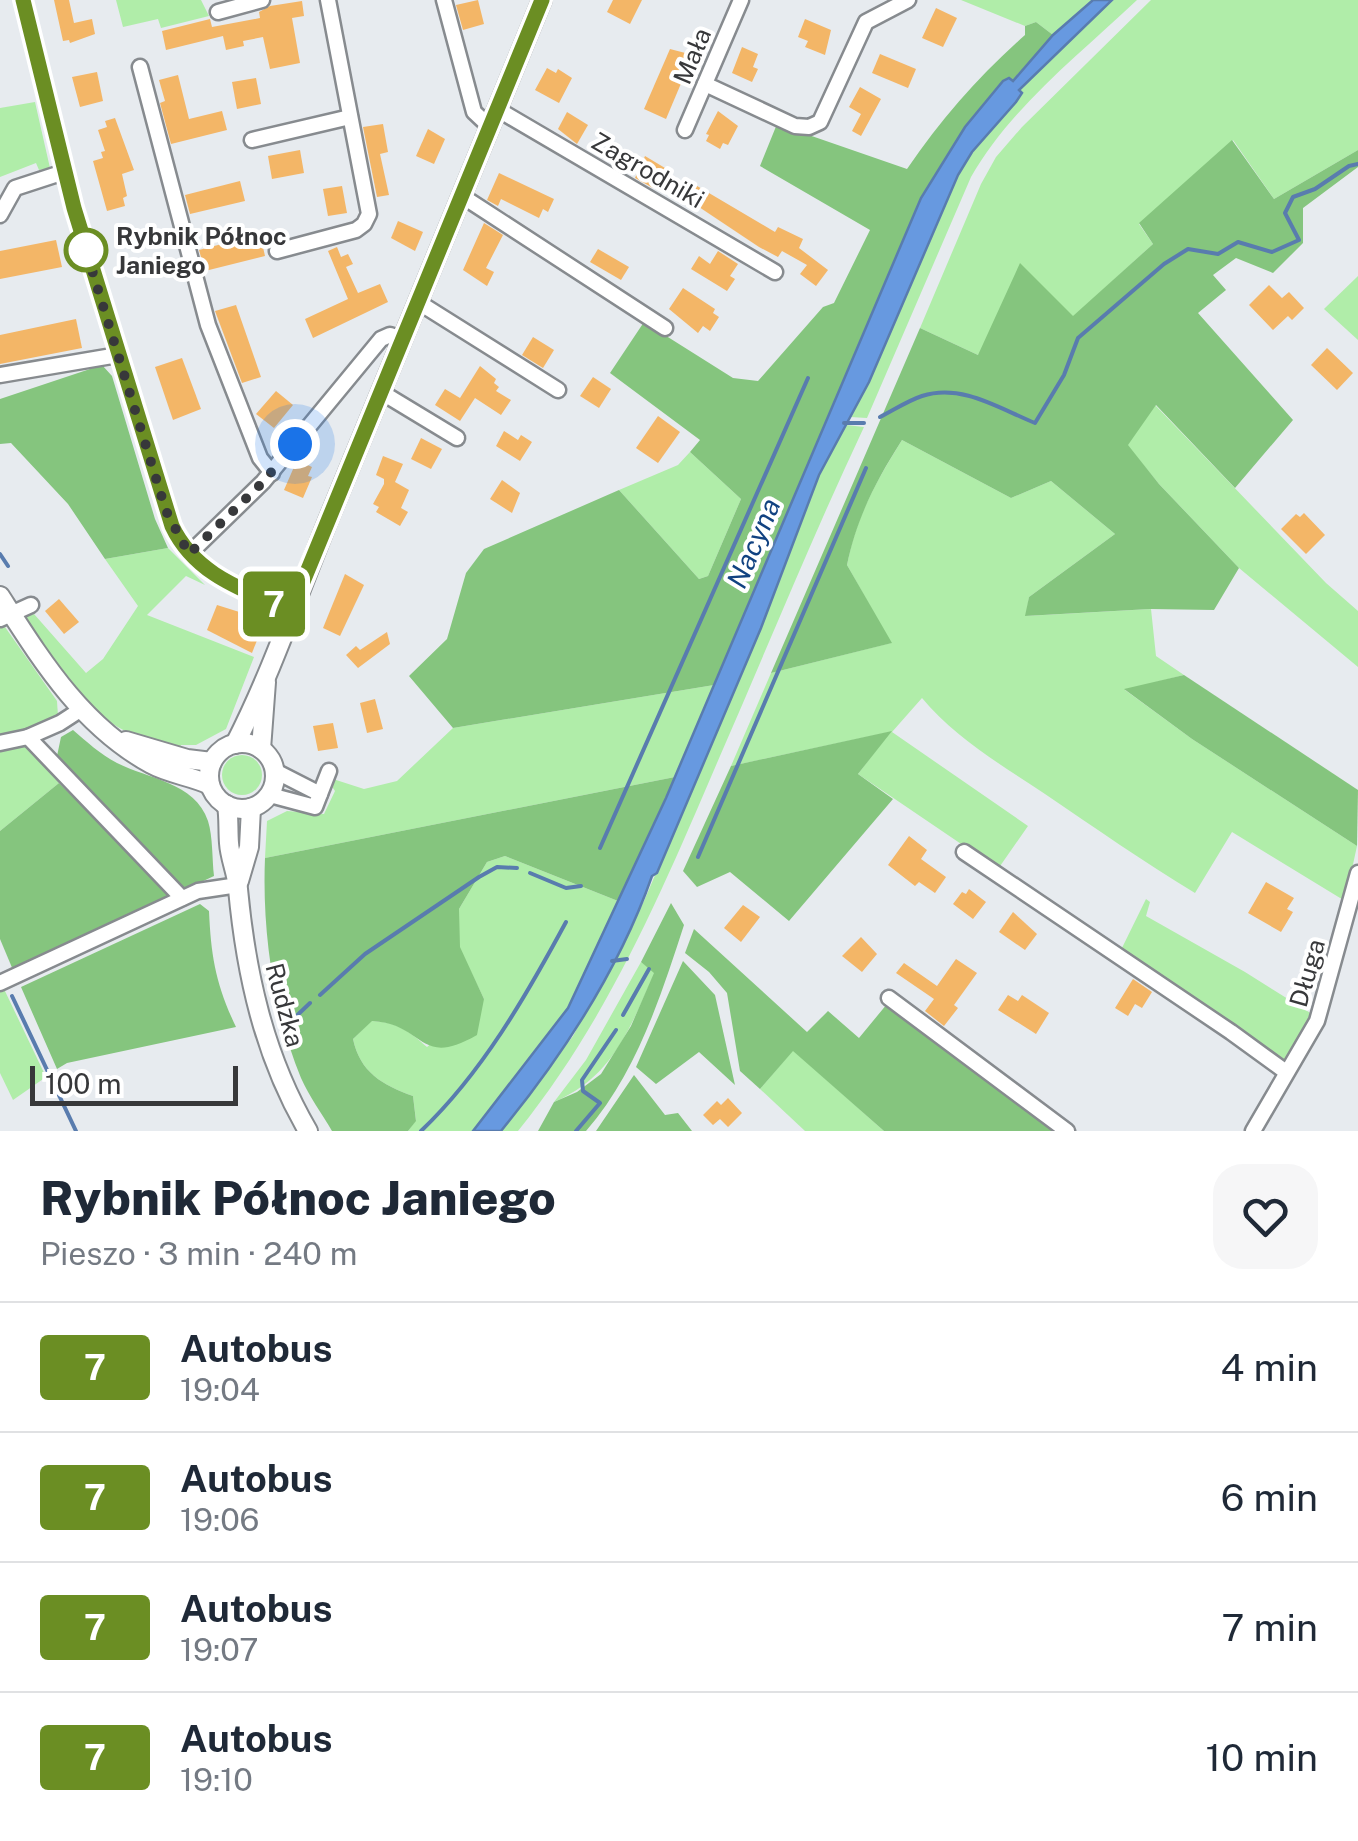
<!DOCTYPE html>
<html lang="pl">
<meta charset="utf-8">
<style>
:root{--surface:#fff;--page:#f6f6f7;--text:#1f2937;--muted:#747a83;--line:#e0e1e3}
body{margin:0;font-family:"Public Sans",sans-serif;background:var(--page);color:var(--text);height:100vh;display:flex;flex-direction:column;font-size:38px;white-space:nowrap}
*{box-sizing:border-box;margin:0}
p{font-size:32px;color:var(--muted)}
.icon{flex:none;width:55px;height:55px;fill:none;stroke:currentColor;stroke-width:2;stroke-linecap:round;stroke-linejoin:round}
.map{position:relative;height:1131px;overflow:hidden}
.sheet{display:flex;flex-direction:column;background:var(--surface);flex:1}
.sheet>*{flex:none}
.badge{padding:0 20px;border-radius:8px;font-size:35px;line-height:65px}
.scale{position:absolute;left:30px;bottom:25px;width:208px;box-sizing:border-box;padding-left:10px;border:5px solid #37383a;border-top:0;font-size:28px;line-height:35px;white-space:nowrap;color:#37383a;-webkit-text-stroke:8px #fff;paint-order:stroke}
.you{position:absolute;width:50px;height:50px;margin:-25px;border:8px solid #fff;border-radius:50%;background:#1a73e8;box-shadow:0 0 0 15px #1a73e833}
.map>.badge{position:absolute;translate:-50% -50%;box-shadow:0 0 0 5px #fff}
.round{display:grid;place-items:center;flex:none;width:105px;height:105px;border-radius:30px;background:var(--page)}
.head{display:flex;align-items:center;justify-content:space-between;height:170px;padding:0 40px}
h1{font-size:48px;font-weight:800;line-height:75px}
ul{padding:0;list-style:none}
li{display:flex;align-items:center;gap:30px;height:130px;padding:0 40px;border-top:2px solid var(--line)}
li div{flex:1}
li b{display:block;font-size:38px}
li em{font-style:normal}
li .badge{min-width:110px;font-weight:700;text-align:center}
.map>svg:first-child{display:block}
.green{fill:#b0eda9}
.forest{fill:#85c57e}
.water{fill:#6799e0;stroke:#597cae;stroke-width:2.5}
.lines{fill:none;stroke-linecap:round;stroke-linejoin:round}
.stream{stroke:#597cae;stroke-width:4}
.building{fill:#f3b667}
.minor-casing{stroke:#878b8f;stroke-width:19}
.major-casing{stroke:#878b8f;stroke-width:22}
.minor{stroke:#fff;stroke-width:14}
.major{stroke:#fff;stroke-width:18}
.line-casing{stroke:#fff;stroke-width:22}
.line{stroke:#6b8e23;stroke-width:15}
.walk{stroke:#37383a;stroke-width:10;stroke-dasharray:0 18}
.stop-dot{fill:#fff;stroke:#6b8e23;stroke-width:5}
.labels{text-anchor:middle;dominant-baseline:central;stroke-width:8;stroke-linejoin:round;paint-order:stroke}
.street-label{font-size:25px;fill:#37383a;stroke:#fff}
.stop-label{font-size:25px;font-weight:bold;fill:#37383a;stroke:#fff;text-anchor:start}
.water-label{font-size:28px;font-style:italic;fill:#114281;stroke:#fff}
</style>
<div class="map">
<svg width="1358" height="1131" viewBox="0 0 1358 1131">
<rect width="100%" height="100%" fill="#e7ebef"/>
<g class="green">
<polygon points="116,0 201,0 209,16 161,28 158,19 123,27"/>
<polygon points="961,0 1093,0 1053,35 1036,22 1025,26"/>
<path d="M1112,0H1137C1079,55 1011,107 971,177L867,418L850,417L958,175L972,152L1016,102L1019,90Z"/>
<polygon points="1151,0 1358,0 1358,150 1274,199 1233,140 1139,224 1153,244 1073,317 978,355 920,328 981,184 996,157 1022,127"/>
<polygon points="35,102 50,168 39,170 36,163 0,177 0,108"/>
<polygon points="1358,276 1358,340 1324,309"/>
<polygon points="1155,405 1326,583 1358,611 1358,667 1239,568 1159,484 1127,445"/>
<path d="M846,425L864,427C813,535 768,646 720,756C663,889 609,1018 518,1131H501L573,1036L644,901L761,628L819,475Z"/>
<path d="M902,440L1011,498L1051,481L1115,534L1029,597L1026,616L1151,609L1156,656L1184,675L1125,690L1192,739L1357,846L1345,901L1232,832L1195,893C1144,862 1095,828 1045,794C1003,766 955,738 922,698L892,732L1028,826L998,869L858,774L890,732L731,766L771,673L891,643L847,565C857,514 875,484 902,440Z"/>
<polygon points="690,452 741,499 708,576 699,579 619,490 678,465"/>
<path d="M168,548L205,585L186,576L147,615L254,657L226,729L196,745H181L178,752C161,745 143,739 127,732C79,708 52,660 24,617L34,614L86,673L103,659L138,606L105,559Z"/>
<polygon points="5,627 57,701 58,716 44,724 0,735 0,628"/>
<polygon points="714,685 675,777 265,858 267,821 287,811 324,814 335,791 331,785 333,779 364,789 397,781 453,728"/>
<polygon points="28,742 59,783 0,831 0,748"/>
<circle cx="242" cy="775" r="20"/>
<path d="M505,856L618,901L568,1008L473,1131H408L416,1120L413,1096C382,1085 360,1072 353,1039L371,1021C397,1022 408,1030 427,1047L484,999L459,947V909L487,862Z"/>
<polygon points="1146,899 1150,902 1146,916 1245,972 1312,1014 1286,1061 1119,954"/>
<path d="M641,962L655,972C630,1028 613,1077 554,1102L586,1060Z"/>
<polygon points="4,989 46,1077 13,1100 0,1073 0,991"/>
<polygon points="793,1050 884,1131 805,1131 760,1089"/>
</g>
<g class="forest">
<path d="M1036,22L1053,35L1012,81H1003L965,127L921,198L714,685L453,728L409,676L447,639L466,573L484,549L619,490L699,579L708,576L741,499L690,452L700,440L610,373L644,322L733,378L758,381L823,307L834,303L870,230L760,166L777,124L907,169C942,118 979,76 1025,35V26Z"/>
<path d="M1232,140L1274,199L1358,150V167L1303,208V243L1273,273L1236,258L1213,275L1226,290L1198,313L1293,420L1235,488L1156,405L1128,445L1159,484L1239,568L1214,610L1150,609L1025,616L1029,597L1115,534L1051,481L1011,498L902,440C876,481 857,517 847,565L892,643L771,673L920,328L978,355L1020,263L1073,316L1153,244L1139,223Z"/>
<polygon points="102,365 112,376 155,519 168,548 105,559 68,504 11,443 0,444 0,399"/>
<polygon points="1184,675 1358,790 1357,846 1192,739 1124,689"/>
<path d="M73,730C87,742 100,754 117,763C148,779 195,782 208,821C213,837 212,859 214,876L184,890L71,777L57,756L61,737Z"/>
<polygon points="892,731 858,774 893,799 789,921 730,872 697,887 683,871 731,766"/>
<path d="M675,777L618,901L505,856L487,862L459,909L460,947L484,999L477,1035C418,1069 426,1024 372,1021L353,1039C360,1072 382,1085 413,1096L416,1121L408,1131H332C322,1114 309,1096 301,1078C273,1010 262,930 265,858Z"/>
<polygon points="59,783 172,896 13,970 0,939 0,831"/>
<path d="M671,903L684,925C661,996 636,1074 586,1131H538L554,1102L577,1092L601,1074L631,1026L654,973L641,962Z"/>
<path d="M200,904L209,911C211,957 216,985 236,1027L67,1063L57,1069L21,987Z"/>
<polygon points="694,929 807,1032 828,1011 859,1038 887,1004 1057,1131 884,1131 793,1051 760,1089 740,1071 727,993 709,972 685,953"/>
<polygon points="683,961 715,995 735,1085 699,1052 656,1084 636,1067"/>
<polygon points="634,1075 665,1115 678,1113 692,1131 596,1131"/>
</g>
<path class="water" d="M1093,0H1112L1019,90L1022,93L1016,102L972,152L958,175L869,382L819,475L761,628L657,873L652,876C619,970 564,1054 501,1131H473L568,1008L666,798L921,198L965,127L1003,81L1009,78L1013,81L1053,35Z"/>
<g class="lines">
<g class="stream">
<path d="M880,417C894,410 907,401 922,396C962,383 1000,409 1035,423L1064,375L1078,338L1164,264L1188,249L1218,254L1238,242L1272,252L1299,240L1285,213L1293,197L1315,189L1349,166L1358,164"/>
<polyline points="844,423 864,423"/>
<polyline points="0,554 8,566"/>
<polyline points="600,848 808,378"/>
<polyline points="698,857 866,468"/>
<polyline points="530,873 566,888 581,886"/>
<polyline points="612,961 627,959"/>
<polyline points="320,995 365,954 479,877 497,867 517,868"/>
<polyline points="12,996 76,1131"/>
<polyline points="623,1015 649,969"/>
<polyline points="287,1025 310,1003"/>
<path d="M421,1131C482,1073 526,996 566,922"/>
<polyline points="576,1131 600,1103 583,1091 582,1080 616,1030"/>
</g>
</g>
<g class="building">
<polygon points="54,0 69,0 74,23 92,19 95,34 70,43 69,40 63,41"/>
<polygon points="478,0 484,24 463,30 456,5"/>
<polygon points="613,0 642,0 630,24 607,12"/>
<polygon points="302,1 304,16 292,18 300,63 270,69 263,37 243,41 244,46 226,50 223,36 166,50 162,31 210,19 212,27 260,18 259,12 270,6"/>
<polygon points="936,8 957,18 943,47 922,38"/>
<polygon points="805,19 831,30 825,55 805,47 808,41 798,37"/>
<polygon points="742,47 758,54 753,67 758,69 752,82 732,73"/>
<polygon points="670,49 693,55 666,119 644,109"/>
<polygon points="880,54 916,69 908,88 872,73"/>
<polygon points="547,68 556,73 558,69 572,78 559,103 535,90"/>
<polygon points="97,72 103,101 80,107 72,77"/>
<polygon points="178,75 189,119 222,111 227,130 171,144 160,103 165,101 159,80"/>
<polygon points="256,78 261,104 237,109 232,82"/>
<polygon points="860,87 881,99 861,136 852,131 861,114 849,107"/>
<polygon points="718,111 738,126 728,145 723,143 720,149 706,141 709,135 706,134"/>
<polygon points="567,112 588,125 577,144 558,129"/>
<polygon points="115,118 134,170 122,174 127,196 123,198 125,206 107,211 93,161 103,158 101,152 105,151 98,130 107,127 105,121"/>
<polygon points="383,124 388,152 380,154 389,195 377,197 363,127"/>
<polygon points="428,129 445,139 434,164 416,156"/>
<polygon points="300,150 304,173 272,179 268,156"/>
<polygon points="645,156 665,168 653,188 635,178"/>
<polygon points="499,173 554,199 548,212 543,209 539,218 501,199 498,206 487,200"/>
<polygon points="240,181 245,201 190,214 185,195"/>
<polygon points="692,183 775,232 778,227 803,239 799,248 828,270 816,286 800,274 807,265 782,251 778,257 759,247 684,197"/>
<polygon points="342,186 347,213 328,216 323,189"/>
<polygon points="398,221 423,232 415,251 391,238"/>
<polygon points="484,223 503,235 486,268 494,272 487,286 463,270"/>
<polygon points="260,234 265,256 205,271 199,250"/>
<polygon points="56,240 62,267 0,279 0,251"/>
<polygon points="337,247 341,257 348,254 353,264 346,267 358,293 380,284 388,302 313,338 305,319 348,299 328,251"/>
<polygon points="598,249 629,267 621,280 590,262"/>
<polygon points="718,251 738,264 730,276 735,279 727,291 691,269 699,256 710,264"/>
<polygon points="1269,285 1282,298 1289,292 1304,308 1292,320 1288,316 1273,330 1249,305"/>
<polygon points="683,288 715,309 713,313 719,317 710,331 703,326 698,333 669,309"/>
<polygon points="236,305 261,377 242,383 215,311"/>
<polygon points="76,319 82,348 0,364 0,335"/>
<polygon points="533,337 554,350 543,368 522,355"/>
<polygon points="1327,348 1353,373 1337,390 1311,365"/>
<polygon points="182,358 201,409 173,420 155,367"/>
<polygon points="480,366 496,379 494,383 499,387 496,391 511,400 501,415 475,398 460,421 435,405 445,389 460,398"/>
<polygon points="593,377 611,389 599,408 580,396"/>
<polygon points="276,391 293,405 274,428 256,414"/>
<polygon points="658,416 680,432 658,463 636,448"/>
<polygon points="504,431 518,440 521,435 532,442 520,461 496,446"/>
<polygon points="421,438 442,449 431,469 411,459"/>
<polygon points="383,456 403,464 395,482 409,490 401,508 408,512 400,526 376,512 379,507 373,504 384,484 384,479 376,475"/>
<polygon points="297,460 312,467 308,476 312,477 303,498 284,490"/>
<polygon points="502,480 520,493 512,513 490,499"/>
<polygon points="1304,513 1325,535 1306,554 1281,529 1296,514 1300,517"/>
<polygon points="345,574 364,585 340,636 323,628"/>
<polygon points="59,599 79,622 64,634 45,611"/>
<polygon points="217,605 265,620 252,653 207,630"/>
<polygon points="387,632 390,644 358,668 346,655 356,646 360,650"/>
<polygon points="375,699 383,729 367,733 360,703"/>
<polygon points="333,723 338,748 318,751 313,726"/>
<polygon points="909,836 927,850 921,859 946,877 935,893 919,882 915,886 888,865"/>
<polygon points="1266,882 1294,898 1287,909 1293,912 1281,932 1248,913"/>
<polygon points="969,889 986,902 973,919 953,904 962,892 966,894"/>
<polygon points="743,905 760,917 741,942 724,928"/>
<polygon points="1013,912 1037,934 1025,950 999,932"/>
<polygon points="861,937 877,954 862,972 842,956"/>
<polygon points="956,959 977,973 954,1005 958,1008 944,1026 925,1011 934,999 896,973 904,963 937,986"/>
<polygon points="1133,979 1152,992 1142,1008 1135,1004 1128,1016 1115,1008"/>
<polygon points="1008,995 1018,1001 1022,995 1049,1013 1036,1034 998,1010"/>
<polygon points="728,1098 742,1113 728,1127 720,1119 713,1125 703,1115 717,1101 721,1105"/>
</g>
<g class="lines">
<g class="minor-casing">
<g id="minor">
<path d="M23,0L74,208L172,526C196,574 244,590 291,611"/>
<polyline points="444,0 474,112 490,127"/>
<polyline points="218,12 262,0"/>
<polyline points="140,67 208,325 260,458 272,473"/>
<polyline points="705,84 795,126 809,127 820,122 866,22 908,0"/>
<polyline points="497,109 775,272"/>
<polyline points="685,130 741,0"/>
<polyline points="252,140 350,117"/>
<polyline points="462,196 665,328"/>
<polyline points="0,215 15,188 64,172"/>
<polyline points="277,251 356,230 364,224 369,214 328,0"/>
<polyline points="418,302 558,390"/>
<polyline points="0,375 118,355"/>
<polyline points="381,392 457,438"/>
<polyline points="189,554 263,482 381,339 390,335 403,339"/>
<polyline points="0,619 31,605"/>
<polyline points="80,710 60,723 28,737 182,898"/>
<polyline points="0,743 28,737"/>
<polyline points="275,771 320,794"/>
<polyline points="270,795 315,807 329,771"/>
<polyline points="964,852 1231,1032 1286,1072"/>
<polyline points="0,983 198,891 238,885"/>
<polyline points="889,998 1067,1131"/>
<polyline points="1253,1131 1317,1021 1358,873"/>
</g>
</g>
<g class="major-casing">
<g id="major">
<path d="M0,596C42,661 81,725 151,764C169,774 191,776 210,785"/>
<polyline points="126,741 187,759 212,762"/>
<circle cx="242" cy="776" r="33"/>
<path d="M235,744C274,668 301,585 334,506C404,338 473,169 542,0"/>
<polyline points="261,749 266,682"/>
<path d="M227,805C229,818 228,830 229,843C230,859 237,873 238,889C246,974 264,1056 308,1131"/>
<polyline points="239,881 249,847 251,808"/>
</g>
</g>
<use href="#minor" class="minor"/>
<use href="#major" class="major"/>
</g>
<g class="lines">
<g class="line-casing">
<path id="line" d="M23,0L74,208L172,526C195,575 244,590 291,611L542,0"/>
</g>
<use href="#line" class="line"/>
<polyline class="walk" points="86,250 84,244 166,511 189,554 263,482 295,444"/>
</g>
<circle class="stop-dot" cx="86" cy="250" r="20"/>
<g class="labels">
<g class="street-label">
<text transform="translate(692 56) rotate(-67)">Mała</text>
<text transform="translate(648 170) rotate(30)">Zagrodniki</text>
<text transform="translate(1307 973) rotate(-74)">Długa</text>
<text transform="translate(285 1005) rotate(75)">Rudzka</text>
</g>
<g class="stop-label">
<text x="116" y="236">Rybnik Północ<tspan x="116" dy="29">Janiego</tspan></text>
</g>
<g class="water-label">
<text transform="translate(753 543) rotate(-67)">Nacyna</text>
</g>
</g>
</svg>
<div class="scale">100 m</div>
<div class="you" style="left:295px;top:444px"></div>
<b class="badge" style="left:274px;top:604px;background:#6b8e23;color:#fff">7</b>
</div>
<section class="sheet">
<div class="head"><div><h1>Rybnik Północ Janiego</h1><p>Pieszo · 3 min · 240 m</p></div><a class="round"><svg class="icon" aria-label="heart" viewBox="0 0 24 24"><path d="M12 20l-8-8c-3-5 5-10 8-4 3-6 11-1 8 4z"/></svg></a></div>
<ul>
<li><span class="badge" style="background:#6b8e23;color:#fff">7</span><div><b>Autobus</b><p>19:04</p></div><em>4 min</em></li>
<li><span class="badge" style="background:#6b8e23;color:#fff">7</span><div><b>Autobus</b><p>19:06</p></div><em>6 min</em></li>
<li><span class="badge" style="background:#6b8e23;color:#fff">7</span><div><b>Autobus</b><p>19:07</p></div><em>7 min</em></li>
<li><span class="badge" style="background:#6b8e23;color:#fff">7</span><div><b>Autobus</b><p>19:10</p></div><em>10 min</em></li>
</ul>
</section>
